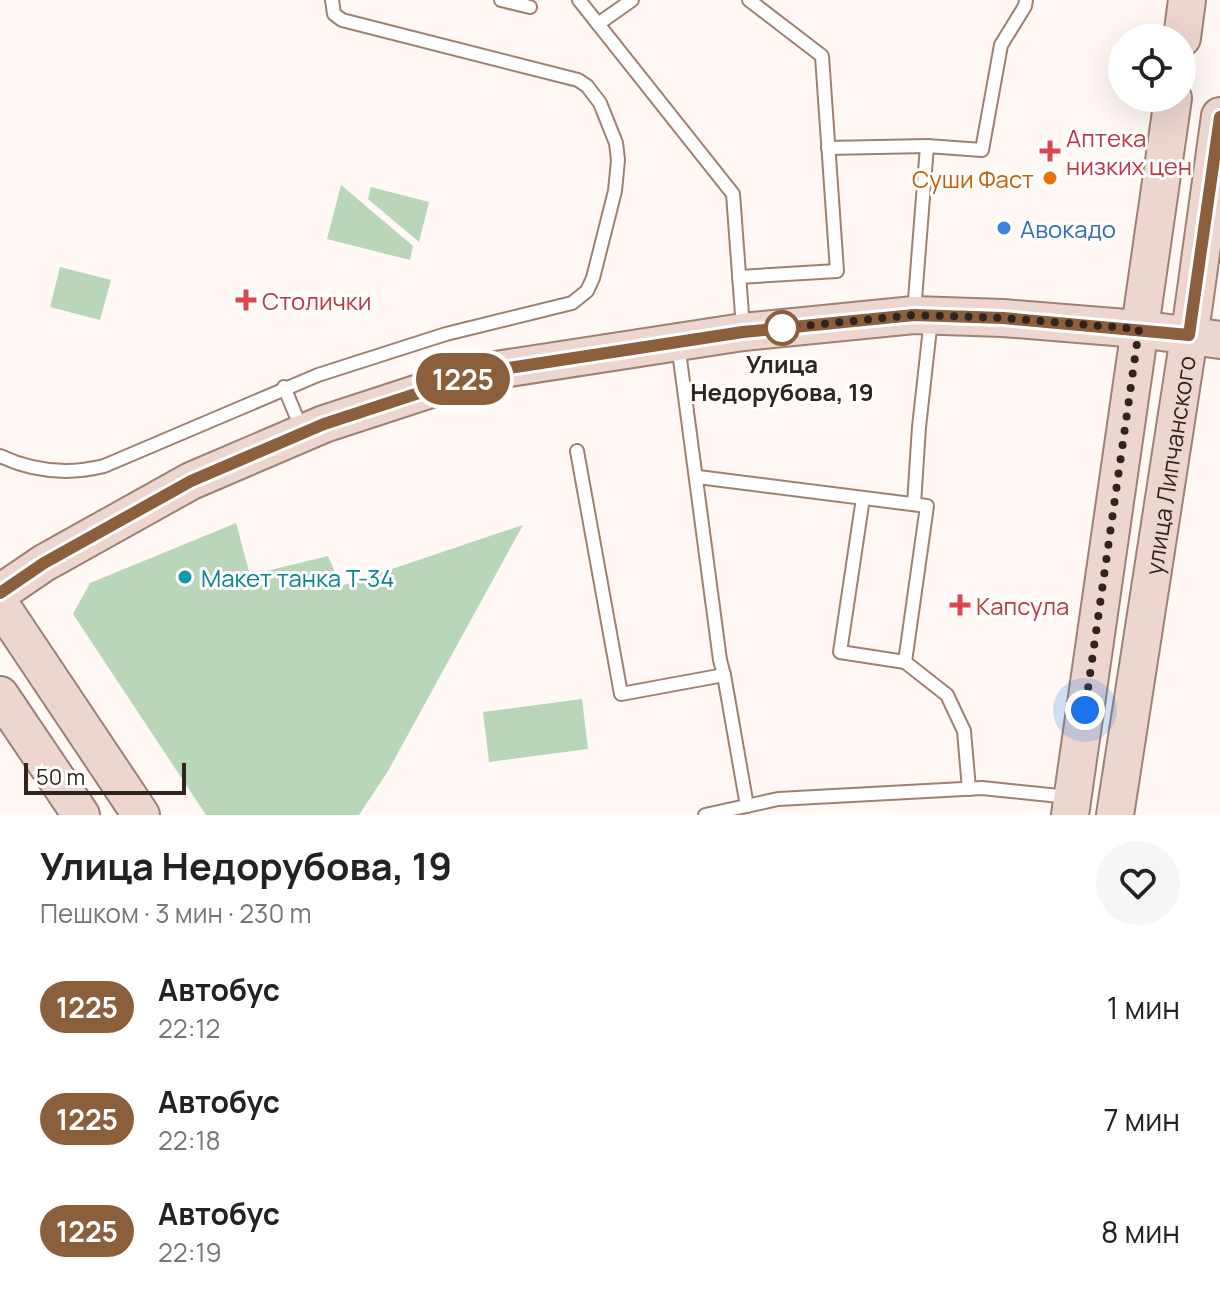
<!DOCTYPE html>
<html lang="ru">
<meta charset="utf-8">
<style>
:root{--surface:#fff;--page:#f6f6f6;--text:#222;--muted:#767676}
body{margin:0;font-family:Manrope,sans-serif;background:var(--page);color:var(--text);height:100vh;display:flex;flex-direction:column;font-size:30px;white-space:nowrap}
*{box-sizing:border-box;margin:0}
p{font-size:26px;color:var(--muted)}
.icon{flex:none;width:44px;height:44px;fill:none;stroke:currentColor;stroke-width:2;stroke-linecap:round;stroke-linejoin:round}
.map{position:relative;height:815px;overflow:hidden}
.sheet{display:flex;flex-direction:column;background:var(--surface);flex:1}
.sheet>*{flex:none}
.badge{padding:0 16px;border-radius:26px;font-size:28px;line-height:52px}
.tools{position:absolute;left:1108px;top:24px;display:grid;gap:16px}
.tools a{display:grid;place-items:center;width:88px;height:88px;border-radius:50%;background:var(--surface);box-shadow:0 8px 32px #0002;font-size:40px}
.scale{position:absolute;left:24px;bottom:20px;width:162px;box-sizing:border-box;padding-left:8px;border:4px solid #30241e;border-top:0;font-size:22px;line-height:28px;white-space:nowrap;color:#30241e;-webkit-text-stroke:6px #fff;paint-order:stroke}
.you{position:absolute;width:40px;height:40px;margin:-20px;border:6px solid #fff;border-radius:50%;background:#1a73e8;box-shadow:0 0 0 12px #1a73e833}
.map>.badge{position:absolute;translate:-50% -50%;box-shadow:0 0 0 4px #fff}
.round{display:grid;place-items:center;flex:none;width:84px;height:84px;border-radius:42px;background:var(--page)}
.head{display:flex;align-items:center;justify-content:space-between;height:136px;padding:0 40px}
h1{font-size:38px;font-weight:700;line-height:60px}
ul{padding:0;list-style:none}
li{display:flex;align-items:center;gap:24px;height:112px;padding:0 40px}
li div{flex:1}
li b{display:block;font-size:30px}
li em{font-style:normal}
li .badge{min-width:88px;font-weight:700;text-align:center}
.map>svg:first-child{display:block}
.green{fill:#bad6b9}
.lines{fill:none;stroke-linecap:round;stroke-linejoin:round}
.lane-casing{stroke:#9f8071;stroke-width:16}
.secondary-casing{stroke:#9f8071;stroke-width:40}
.lane{stroke:#fff;stroke-width:12}
.secondary{stroke:#edd6d0;stroke-width:36}
.line-casing{stroke:#fff;stroke-width:18}
.line{stroke:#8b5e3c;stroke-width:12}
.walk{stroke:#30241e;stroke-width:8;stroke-dasharray:0 14.4}
.health-dot{fill:#e0444e;stroke:#fff;stroke-width:3}
.food-dot{fill:#e8710a;stroke:#fff;stroke-width:3}
.shop-dot{fill:#3f7fe0;stroke:#fff;stroke-width:3}
.stop-dot{fill:#fff;stroke:#8b5e3c;stroke-width:4}
.culture-dot{fill:#0f9aa8;stroke:#fff;stroke-width:3}
.labels{text-anchor:middle;dominant-baseline:central;stroke-width:6;stroke-linejoin:round;paint-order:stroke}
.health-label{font-size:24px;fill:#be3a42;stroke:#fff;text-anchor:start}
.food-label{font-size:24px;fill:#c56008;stroke:#fff;text-anchor:end}
.shop-label{font-size:24px;fill:#366cbe;stroke:#fff;text-anchor:start}
.stop-label{font-size:24px;font-weight:bold;fill:#30241e;stroke:#fff}
.street-label{font-size:24px;fill:#30241e;stroke:#fff}
.culture-label{font-size:24px;fill:#0d838f;stroke:#fff;text-anchor:start}
</style>
<div class="map">
<svg width="1220" height="815" viewBox="0 0 1220 815">
<rect width="100%" height="100%" fill="#fff8f4"/>
<g class="green">
<polygon points="341,185 413,246 410,260 327,239"/>
<polygon points="371,187 429,202 419,242 368,199"/>
<polygon points="60,267 111,280 100,320 50,307"/>
<polygon points="236,523 250,575 328,556 341,586 523,525 388,771 359,815 206,815 73,614 90,583"/>
<polygon points="582,699 588,749 489,762 483,712"/>
</g>
<g class="lines">
<g class="lane-casing">
<g id="lane">
<polyline points="501,0 530,7"/>
<polyline points="579,0 733,194 743,328"/>
<polyline points="598,24 632,0"/>
<polyline points="828,148 927,146"/>
<polyline points="739,277 837,271 822,56 749,0"/>
<polyline points="914,312 927,146 982,150 1001,45 1025,6 1026,0"/>
<polyline points="284,387 302,430"/>
<polyline points="577,451 621,694 724,675 720,660 678,344"/>
<path d="M0,456C34,472 68,475 104,466L318,375L446,334L572,303L587,291L593,278L615,191L618,160L616,143L600,103L587,86L578,80L342,20L334,14L332,0"/>
<polyline points="698,477 927,506 905,662 947,695 964,731 969,789"/>
<polyline points="863,498 840,652 905,662"/>
<polyline points="914,504 919,427 931,319"/>
<polyline points="724,675 747,806"/>
<polyline points="705,815 778,799 982,788 1069,797"/>
</g>
</g>
<g class="secondary-casing">
<g id="secondary">
<polyline points="1182,38 1187,0"/>
<polyline points="0,593 44,563 191,481 324,424 483,372 743,332 914,315 1003,318 1139,329 1220,340"/>
<polyline points="0,604 141,815"/>
<polyline points="0,695 81,815"/>
<polyline points="1070,815 1173,98"/>
<path id="s1" d="M1115,815L1193,311L1220,116"/>
</g>
</g>
<use href="#lane" class="lane"/>
<use href="#secondary" class="secondary"/>
</g>
<g class="lines">
<g class="line-casing">
<polyline id="line" points="0,593 44,563 191,481 324,424 483,372 743,332 914,315 1003,318 1189,335 1220,117"/>
</g>
<use href="#line" class="line"/>
<polyline class="walk" points="782,328 914,315 1003,318 1139,329 1085,710"/>
</g>
<g class="health-dot">
<path d="M1046 139h8v8h8v8h-8v8h-8v-8h-8v-8h8z"/>
<path d="M242 288h8v8h8v8h-8v8h-8v-8h-8v-8h8z"/>
<path d="M956 593h8v8h8v8h-8v8h-8v-8h-8v-8h8z"/>
</g>
<circle class="food-dot" cx="1050" cy="178" r="8"/>
<circle class="shop-dot" cx="1004" cy="228" r="8"/>
<circle class="stop-dot" cx="782" cy="328" r="16"/>
<circle class="culture-dot" cx="185" cy="577" r="8"/>
<g class="labels">
<g class="health-label">
<text x="1066" y="137">Аптека<tspan x="1066" dy="28">низких цен</tspan></text>
<text x="262" y="300">Столички</text>
<text x="976" y="605">Капсула</text>
</g>
<g class="food-label">
<text x="1034" y="178">Суши Фаст</text>
</g>
<g class="shop-label">
<text x="1020" y="228">Авокадо</text>
</g>
<g class="stop-label">
<text x="782" y="363">Улица<tspan x="782" dy="28">Недорубова, 19</tspan></text>
</g>
<g class="street-label">
<text stroke="none"><textPath href="#s1" startOffset="354">улица Липчанского</textPath></text>
</g>
<g class="culture-label">
<text x="201" y="577">Макет танка Т-34</text>
</g>
</g>
</svg>
<div class="tools">
<a><svg class="icon" aria-label="locate" viewBox="0 0 24 24"><circle cx="12" cy="12" r="6"/><path d="M12 2v4M12 18v4M2 12h4M18 12h4"/></svg></a>
</div>
<div class="scale">50 m</div>
<div class="you" style="left:1085px;top:710px"></div>
<b class="badge" style="left:463px;top:379px;background:#8b5e3c;color:#fff">1225</b>
</div>
<section class="sheet">
<div class="head"><div><h1>Улица Недорубова, 19</h1><p>Пешком · 3 мин · 230 m</p></div><a class="round"><svg class="icon" aria-label="heart" viewBox="0 0 24 24"><path d="M12 20l-8-8c-3-5 5-10 8-4 3-6 11-1 8 4z"/></svg></a></div>
<ul>
<li><span class="badge" style="background:#8b5e3c;color:#fff">1225</span><div><b>Автобус</b><p>22:12</p></div><em>1 мин</em></li>
<li><span class="badge" style="background:#8b5e3c;color:#fff">1225</span><div><b>Автобус</b><p>22:18</p></div><em>7 мин</em></li>
<li><span class="badge" style="background:#8b5e3c;color:#fff">1225</span><div><b>Автобус</b><p>22:19</p></div><em>8 мин</em></li>
</ul>
</section>
